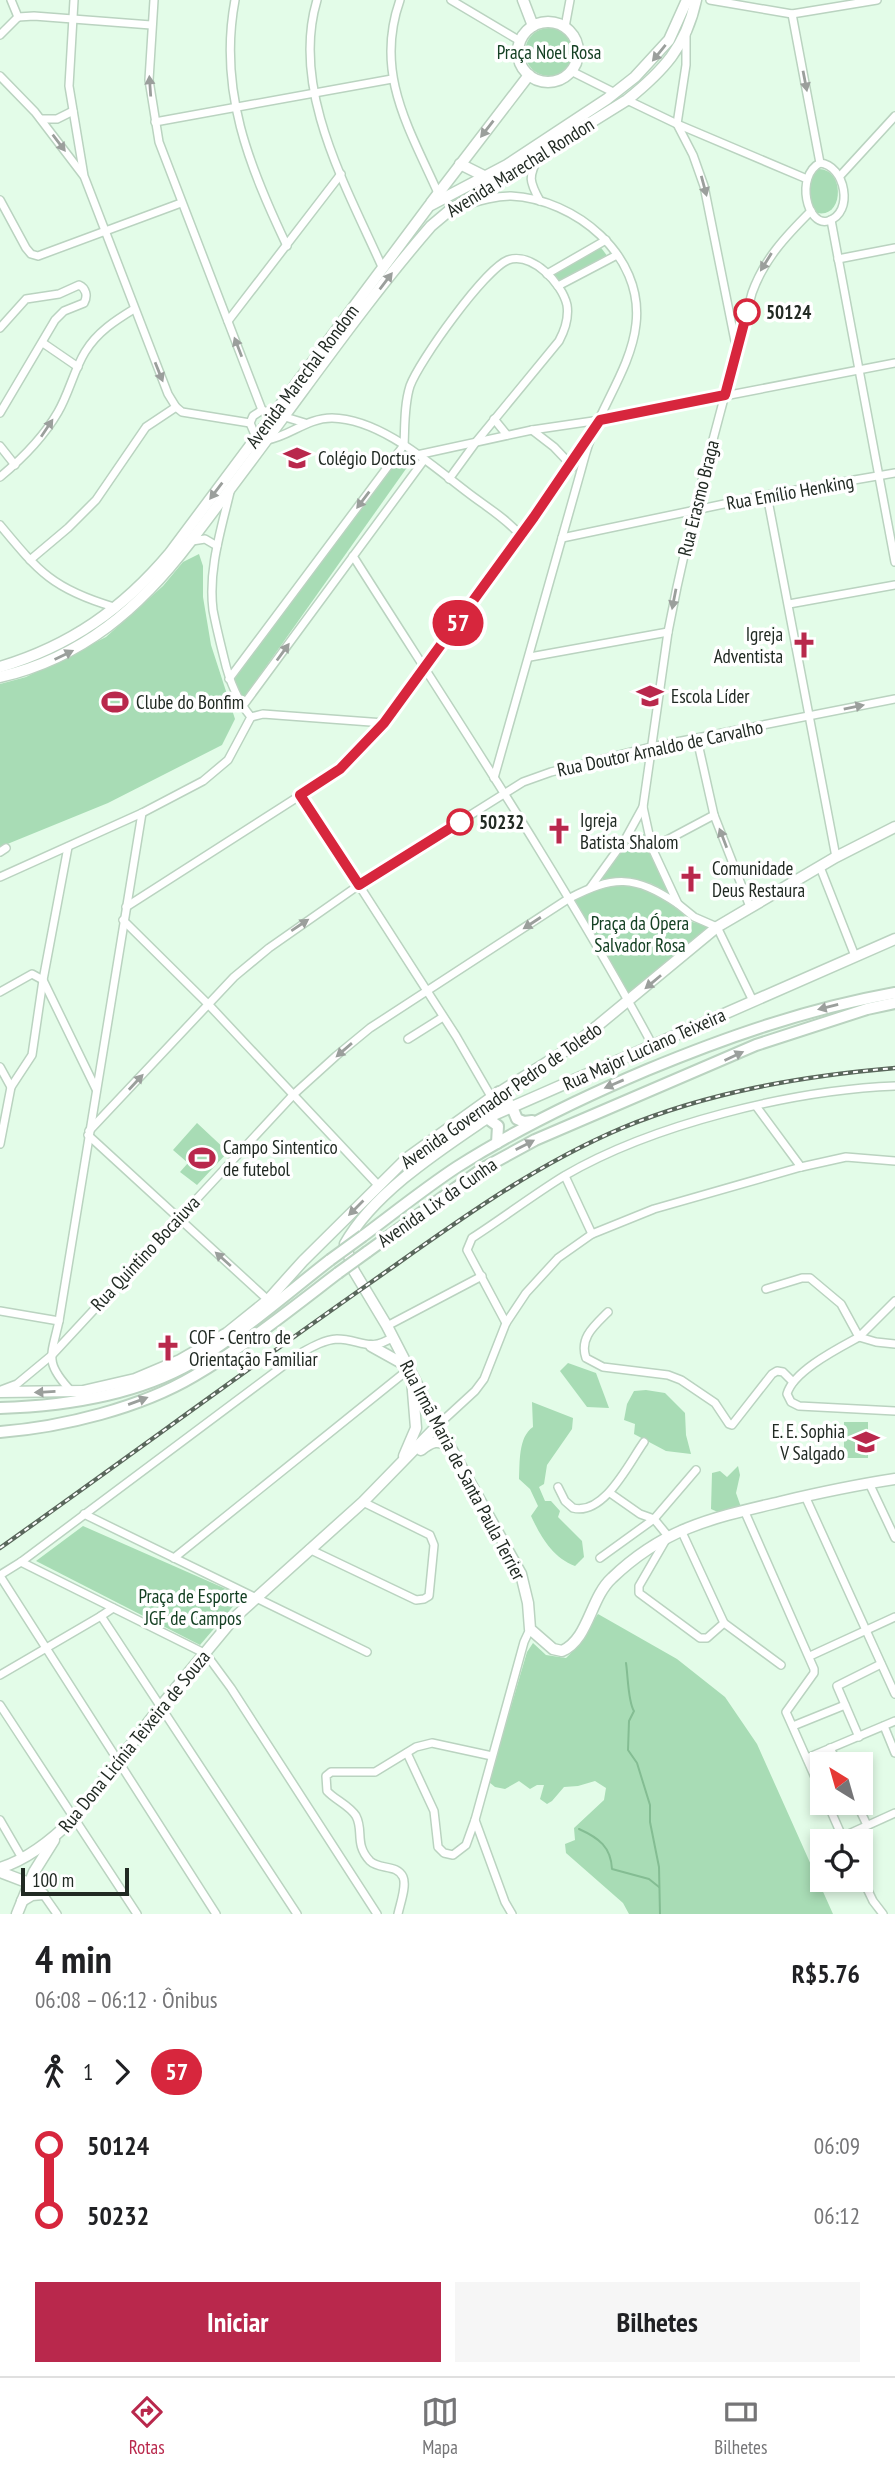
<!DOCTYPE html>
<html lang="pt">
<meta charset="utf-8">
<style>
:root{--surface:#fff;--page:#f6f6f6;--text:#202124;--muted:#757577;--line:#e0e0e0;--accent:#b9284c}
body{margin:0;font-family:"PT Sans Narrow",sans-serif;background:var(--page);color:var(--text);height:100vh;display:flex;flex-direction:column;font-size:26px;white-space:nowrap}
*{box-sizing:border-box;margin:0}
p{font-size:23px;color:var(--muted)}
.icon{flex:none;width:38px;height:38px;fill:none;stroke:currentColor;stroke-width:2;stroke-linecap:round;stroke-linejoin:round}
.map{position:relative;height:1914px;overflow:hidden}
.side{display:flex;flex-direction:column;background:var(--surface);flex:1}
.side>*{flex:none}
.badge{padding:0 14px;border-radius:23px;font-size:24px;line-height:46px}
.needle{width:46px;rotate:323deg}
.fabs{position:absolute;left:810px;top:1752px;display:grid;gap:14px}
.fabs a{display:grid;place-items:center;width:63px;height:63px;border-radius:0px;background:var(--surface);box-shadow:0 4px 10px #0003;font-size:35px}
.scale{position:absolute;left:21px;bottom:18px;width:108px;box-sizing:border-box;padding-left:7px;border:4px solid #212a23;border-top:0;font-size:19px;line-height:24px;white-space:nowrap;color:#212a23;-webkit-text-stroke:5px #fff;paint-order:stroke}
.map>.badge{position:absolute;translate:-50% -50%;box-shadow:0 0 0 4px #fff}
.legs{display:flex;align-items:center;gap:10px;height:77px;padding:0 35px;font-size:23px}
.legs p{margin-inline-start:auto}
.headline{display:flex;align-items:center;justify-content:space-between;height:119px;padding:0 35px}
h1{font-size:38px;font-weight:700;line-height:52px}
.cta{display:flex;gap:14px;margin-top:auto;padding:14px 35px}
.cta a{flex:1;height:80px;border-radius:0px;background:var(--accent);color:#fff;font-size:28px;font-weight:700;line-height:80px;text-align:center}
.cta a+a{background:var(--page);color:var(--text)}
ul{padding:0 35px;list-style:none}
li{display:flex;align-items:center;gap:24px;height:70px;font-size:26px}
li i{display:grid;place-items:center;width:10px;height:100%;margin:0 9px;background:currentColor}
li i::after{content:'';width:18px;height:18px;margin:-9px;border:5px solid;border-radius:50%;background:var(--surface)}
li p{margin-inline-start:auto}
li:first-child i{background:linear-gradient(#0000 50%,currentColor 0)}
li:last-child i{background:linear-gradient(currentColor 50%,#0000 0)}
.tabs{display:flex;justify-content:space-around;align-items:center;height:98px;border-top:2px solid var(--line);background:var(--surface);font-size:19px;color:var(--muted)}
.tabs a{display:grid;justify-items:center;gap:4px}
.tabs .current{color:var(--accent)}
.map>svg:first-child{display:block}
.green{fill:#a8dcb5}
.lines{fill:none;stroke-linecap:round;stroke-linejoin:round}
.stream{stroke:#84bd93;stroke-width:2}
.minor-casing{stroke:#bad3c0;stroke-width:10}
.major-casing{stroke:#bad3c0;stroke-width:13}
.highway-casing{stroke:#bad3c0;stroke-width:14}
.minor{stroke:#fff;stroke-width:7}
.major{stroke:#fff;stroke-width:10}
.highway{stroke:#fff;stroke-width:10}
.rail-casing{stroke:#5a675c;stroke-width:4.5}
.rail{stroke:#fff;stroke-width:2;stroke-dasharray:5;stroke-linecap:butt}
.highway-bridge-casing{stroke:#bad3c0;stroke-width:14;stroke-linecap:butt}
.highway-bridge{stroke:#fff;stroke-width:10}
.oneway{fill:#9b9f9c}
.line-1-casing{stroke:#fff;stroke-width:16}
.line-1{stroke:#d7263d;stroke-width:10}
.stop-1-dot{fill:#fff;stroke:#d7263d;stroke-width:3.5}
.labels{text-anchor:middle;dominant-baseline:central;stroke-width:7;stroke-linejoin:round;paint-order:stroke}
.park-label{font-size:19px;fill:#144023;stroke:#fff}
.street-label{font-size:19px;fill:#212a23;stroke:#fff}
.stop-label{font-size:19px;font-weight:bold;fill:#212a23;stroke:#fff;text-anchor:start}
.poi-label{font-size:19px;fill:#212a23;stroke:#fff;text-anchor:start}
</style>
<div class="map">
<svg width="895" height="1914" viewBox="0 0 895 1914">
<rect width="100%" height="100%" fill="#e3fce8"/>
<g class="green">
<circle cx="549" cy="52" r="24"/>
<path d="M819,169C845,169 844,219 817,213C808,200 807,187 813,173Z"/>
<polygon points="599,245 608,257 560,283 552,272"/>
<polygon points="401,450 413,459 243,699 234,679"/>
<polygon points="199,554 203,566 203,597 211,645 235,719 222,745 108,803 0,847 0,684 26,677 106,637 163,586 183,562"/>
<polygon points="631,834 644,834 669,893 650,883 601,879"/>
<path d="M625,883L646,889L677,906L688,921L714,927L629,995L572,902C588,888 605,886 625,883Z"/>
<polygon points="197,1123 228,1152 197,1185 180,1172 188,1163 173,1150"/>
<polygon points="568,1363 596,1373 609,1408 587,1407 560,1371"/>
<polygon points="646,1390 665,1393 685,1413 686,1435 691,1454 666,1451 634,1434 635,1424 624,1420 627,1404 634,1391"/>
<path d="M532,1402L573,1418L572,1429L547,1465L544,1484L539,1487L545,1501H551L560,1511L558,1517L582,1541L584,1557L575,1566C552,1557 541,1537 531,1516L538,1506L530,1489L519,1479C520,1463 518,1437 533,1427Z"/>
<rect x="844" y="1422" width="24" height="36"/>
<polygon points="738,1466 740,1475 736,1493 741,1507 720,1513 711,1509 712,1473 720,1471 727,1477"/>
<polygon points="83,1526 242,1596 200,1645 36,1561"/>
<path d="M598,1614L677,1659L725,1697L757,1744L833,1914H629L623,1903L566,1853L565,1844L575,1840L574,1828L604,1800L606,1788L595,1781L578,1786L564,1787L552,1801L547,1804L540,1799L544,1785H537L530,1789L519,1781L505,1789L495,1787L489,1782L527,1652L533,1643L546,1655L566,1658C580,1646 587,1629 598,1614Z"/>
</g>
<g class="lines">
<g class="stream">
<path d="M626,1663C628,1676 628,1702 634,1711L629,1721L628,1750L637,1763L650,1805V1822L659,1867L660,1914"/>
<path d="M579,1829C599,1838 611,1847 612,1869L649,1879L659,1887"/>
</g>
<g class="minor-casing">
<g id="minor">
<polyline points="11,0 18,17"/>
<polyline points="74,0 69,86 84,176 168,394 176,407 182,412 250,423"/>
<polyline points="154,0 149,80 159,142 262,410"/>
<path d="M235,0C218,90 249,166 287,246"/>
<path d="M317,0C290,90 347,188 383,269"/>
<path d="M400,0C374,73 409,128 438,193"/>
<polyline points="451,0 520,41"/>
<polyline points="710,0 792,14 877,0"/>
<polyline points="792,14 820,163"/>
<polyline points="18,17 34,16 151,25"/>
<polyline points="565,27 570,0"/>
<polyline points="0,35 18,17"/>
<polyline points="686,35 686,65 677,124 693,155 704,186 736,346"/>
<polyline points="571,71 615,93"/>
<polyline points="0,76 35,112 83,175"/>
<polyline points="627,100 677,124 807,179"/>
<polyline points="41,119 57,119 73,111"/>
<polyline points="155,122 392,79"/>
<path d="M539,156C528,177 529,181 540,201"/>
<path d="M820,163C845,165 855,213 828,221C807,227 795,176 820,163Z"/>
<polyline points="840,176 895,116"/>
<polyline points="0,200 26,248 31,254 38,256 181,203"/>
<path d="M459,207C476,202 493,196 511,196C575,199 644,255 636,324C632,362 607,398 593,433C587,446 584,460 580,474L494,778"/>
<polyline points="831,220 895,562"/>
<polyline points="838,259 895,248"/>
<polyline points="547,274 606,240"/>
<polyline points="558,286 617,255"/>
<polyline points="228,321 341,174"/>
<path d="M0,328L26,299L59,294L79,285C86,288 88,296 84,303L64,311L55,320L0,413"/>
<polyline points="43,343 78,367"/>
<polyline points="494,419 507,435"/>
<path d="M305,423L262,410L253,416L250,423L256,437L267,440C290,436 307,418 332,418C381,419 430,464 467,492C485,506 506,518 521,536"/>
<polyline points="532,430 554,447 573,467"/>
<polyline points="0,446 15,465"/>
<polyline points="417,455 532,430 600,420 895,363"/>
<path d="M0,477C23,458 43,438 58,412C69,393 74,370 85,352C97,332 116,320 134,309"/>
<polyline points="767,495 836,857"/>
<path d="M0,525C39,572 53,589 114,607"/>
<polyline points="562,538 767,495 895,473"/>
<polyline points="192,541 205,539 217,546"/>
<path d="M353,556C455,717 562,877 653,1046"/>
<polyline points="30,560 68,528 96,500 146,427 176,407"/>
<polyline points="789,604 895,585"/>
<polyline points="530,657 668,632"/>
<path d="M229,679L404,445C405,426 404,405 410,386C419,361 485,269 508,260C532,252 562,283 567,305C569,318 565,330 559,341L476,442L449,479"/>
<polyline points="242,707 424,460"/>
<polyline points="251,717 263,714 384,723"/>
<polyline points="697,739 714,815 750,907"/>
<polyline points="301,795 456,1036 500,1112"/>
<polyline points="652,848 714,815"/>
<polyline points="0,852 6,848"/>
<polyline points="820,867 855,956"/>
<path d="M0,877L142,813L203,781L228,760L251,717C236,699 229,680 224,658C220,642 216,626 213,610C208,570 221,530 230,492"/>
<polyline points="590,888 626,838 643,807"/>
<polyline points="126,907 329,777 359,751 384,723 521,536 589,436"/>
<polyline points="123,920 209,1005 378,1185"/>
<polyline points="0,992 32,974 43,980 96,1089"/>
<path d="M753,1001L717,927L694,917L678,904L652,848L643,807L668,632L677,587L694,511L752,293C764,259 786,236 811,211"/>
<polyline points="408,1039 443,1017"/>
<polyline points="0,1067 11,1087 0,1144"/>
<polyline points="11,1087 32,1055 43,980 68,847"/>
<polyline points="756,1106 801,1167"/>
<polyline points="89,1131 234,977 269,948 359,885 523,782 551,772 651,747 895,699"/>
<polyline points="88,1135 268,1300"/>
<polyline points="565,1176 592,1234"/>
<polyline points="766,1289 802,1278 810,1278 841,1304 859,1337 895,1301"/>
<polyline points="0,1311 59,1321"/>
<path d="M608,1312C594,1326 579,1338 586,1358L603,1367L668,1375L681,1380L715,1403L729,1424L732,1425L772,1374L777,1371L783,1372L793,1382"/>
<path d="M506,1323L467,1250L472,1238C503,1218 533,1195 564,1176C653,1124 793,1090 895,1086"/>
<polyline points="387,1326 482,1276"/>
<path d="M895,1344L876,1342L859,1337C839,1348 793,1371 787,1394L791,1402L799,1406L895,1411"/>
<path d="M1,1390L17,1384L52,1355L294,1094L336,1056L370,1028L568,899C614,875 634,875 678,904"/>
<path d="M71,1391C44,1362 51,1357 59,1321L142,813"/>
<polyline points="438,1425 475,1391 484,1379 506,1323 526,1293 558,1258 592,1234 654,1209 801,1167 846,1157 895,1161"/>
<polyline points="869,1483 895,1538"/>
<path d="M558,1487L565,1501L573,1508C604,1516 629,1463 644,1442"/>
<polyline points="610,1493 640,1514 654,1519 668,1536 639,1586 639,1593 700,1638 707,1638 724,1623"/>
<polyline points="805,1496 895,1694"/>
<polyline points="744,1510 814,1669 814,1673 786,1712 822,1793"/>
<polyline points="84,1514 367,1652"/>
<polyline points="681,1530 724,1623 781,1665"/>
<polyline points="309,1549 416,1600 424,1599 429,1596 434,1545 430,1535 363,1502"/>
<polyline points="174,1558 409,1369"/>
<polyline points="600,1558 654,1519 696,1470"/>
<polyline points="21,1562 206,1654 231,1688 377,1914"/>
<path d="M0,1575L21,1562L299,1354C310,1348 323,1340 337,1339C360,1339 369,1353 393,1337"/>
<polyline points="0,1576 216,1914"/>
<polyline points="113,1608 101,1616 297,1914"/>
<polyline points="810,1656 895,1617"/>
<polyline points="0,1675 101,1616"/>
<polyline points="0,1705 137,1914"/>
<polyline points="793,1726 845,1705"/>
<polyline points="884,1726 895,1753"/>
<polyline points="859,1737 837,1686 881,1664"/>
<polyline points="830,1748 838,1764"/>
<polyline points="407,1753 434,1811 438,1847 444,1853 453,1855 466,1845 475,1820"/>
<polyline points="807,1758 895,1721"/>
<polyline points="827,1802 844,1841"/>
<polyline points="856,1802 867,1825"/>
<polyline points="0,1820 22,1858"/>
<polyline points="842,1837 895,1813"/>
<polyline points="861,1876 873,1901 883,1914"/>
<polyline points="29,1883 43,1894 57,1914"/>
<path d="M398,1914C400,1904 407,1886 403,1877C397,1864 379,1870 370,1861C354,1844 364,1831 356,1816C349,1805 335,1800 327,1791L326,1776L331,1772H375L416,1747L432,1743L492,1756"/>
<polyline points="512,1914 505,1902 475,1820 524,1642 530,1629"/>
</g>
</g>
<g class="major-casing">
<g id="major">
<polyline points="523,0 533,26"/>
<circle cx="548" cy="52" r="30"/>
<polyline points="460,164 486,177"/>
<polyline points="431,203 529,75"/>
<path d="M0,667C70,646 123,609 170,553L429,206L507,165L607,99L635,77L669,40L687,0"/>
<path d="M0,677C82,658 140,608 190,542C221,501 252,460 282,419C330,354 378,287 431,226L450,210L627,100C663,71 686,47 696,0"/>
<path d="M895,939L487,1118C440,1150 373,1193 345,1244L354,1271L387,1326L438,1425L521,1574L528,1603L530,1629L553,1649L562,1651C589,1639 590,1598 612,1578C664,1528 712,1518 780,1502C818,1493 856,1485 895,1479"/>
<polyline points="371,1346 407,1366"/>
<polyline points="0,1392 83,1391 135,1379 180,1360 227,1333 268,1300 303,1261 407,1158 492,1097 573,1046 717,927 836,857 895,827"/>
<path d="M421,1450C432,1441 438,1439 450,1447"/>
<polyline points="404,1456 416,1428 412,1379"/>
<path d="M0,1868C29,1859 53,1839 74,1818L161,1706L234,1618L363,1502L438,1425"/>
<polyline points="0,1872 29,1883"/>
<polyline points="22,1901 32,1895 43,1894"/>
<polyline points="17,1914 34,1872 54,1840"/>
</g>
</g>
<g class="highway-casing">
<g id="highway">
<polyline points="499,1092 512,1107 517,1119 524,1122 532,1121"/>
<polyline points="487,1118 498,1126 497,1143"/>
<path d="M363,1236C394,1213 425,1188 457,1167C518,1128 581,1098 647,1070C729,1036 807,1009 895,993"/>
<polyline points="367,1252 482,1169 535,1140 756,1045 867,1009 895,1003"/>
<path d="M0,1408C65,1406 134,1396 192,1363C241,1334 285,1295 330,1260"/>
<path d="M0,1432C63,1427 140,1408 194,1376C245,1346 291,1309 338,1273"/>
</g>
</g>
<use href="#minor" class="minor"/>
<use href="#major" class="major"/>
<use href="#highway" class="highway"/>
<g class="rail-casing">
<path id="rail" d="M0,1548C124,1460 246,1370 370,1283C451,1226 530,1167 622,1128C709,1092 802,1076 895,1068"/>
</g>
<use href="#rail" class="rail"/>
<g class="highway-bridge-casing">
<g id="highway-bridge">
<polyline points="330,1260 363,1236"/>
<polyline points="338,1273 367,1252"/>
</g>
</g>
<use href="#highway-bridge" class="highway-bridge"/>
</g>
<defs><path id="oneway-solid" d="M-6-.8H1V-3.2L6.5 0L1 3.2V.8H-6Z" transform="scale(1.75)"/></defs>
<g class="oneway">
<use href="#oneway-solid" transform="translate(659 53) rotate(129)"/>
<use href="#oneway-solid" transform="translate(805 81) rotate(79)"/>
<use href="#oneway-solid" transform="translate(150 86) rotate(-94)"/>
<use href="#oneway-solid" transform="translate(487 129) rotate(128)"/>
<use href="#oneway-solid" transform="translate(59 143) rotate(53)"/>
<use href="#oneway-solid" transform="translate(704 186) rotate(75)"/>
<use href="#oneway-solid" transform="translate(766 262) rotate(122)"/>
<use href="#oneway-solid" transform="translate(386 281) rotate(-53)"/>
<use href="#oneway-solid" transform="translate(238 347) rotate(-111)"/>
<use href="#oneway-solid" transform="translate(159 372) rotate(68)"/>
<use href="#oneway-solid" transform="translate(47 428) rotate(-56)"/>
<use href="#oneway-solid" transform="translate(216 491) rotate(127)"/>
<use href="#oneway-solid" transform="translate(363 500) rotate(127)"/>
<use href="#oneway-solid" transform="translate(674 599) rotate(101)"/>
<use href="#oneway-solid" transform="translate(283 652) rotate(-54)"/>
<use href="#oneway-solid" transform="translate(64 655) rotate(-26)"/>
<use href="#oneway-solid" transform="translate(854 707) rotate(-12)"/>
<use href="#oneway-solid" transform="translate(723 838) rotate(-111)"/>
<use href="#oneway-solid" transform="translate(532 923) rotate(147)"/>
<use href="#oneway-solid" transform="translate(300 925) rotate(-34)"/>
<use href="#oneway-solid" transform="translate(653 982) rotate(140)"/>
<use href="#oneway-solid" transform="translate(828 1007) rotate(166)"/>
<use href="#oneway-solid" transform="translate(344 1050) rotate(139)"/>
<use href="#oneway-solid" transform="translate(734 1056) rotate(-25)"/>
<use href="#oneway-solid" transform="translate(136 1082) rotate(-47)"/>
<use href="#oneway-solid" transform="translate(614 1084) rotate(157)"/>
<use href="#oneway-solid" transform="translate(525 1145) rotate(-27)"/>
<use href="#oneway-solid" transform="translate(356 1208) rotate(135)"/>
<use href="#oneway-solid" transform="translate(223 1259) rotate(-138)"/>
<use href="#oneway-solid" transform="translate(45 1392) rotate(177)"/>
<use href="#oneway-solid" transform="translate(138 1401) rotate(-20)"/>
</g>
<g class="lines">
<g class="line-1-casing">
<polyline id="line-1" points="460,822 359,885 300,795 340,769 384,723 534,517 600,420 725,395 747,312"/>
</g>
<use href="#line-1" class="line-1"/>
</g>
<defs>
<g id="school-bare" transform="scale(2.1)"><path d="M0-5L7-2L0 1L-7-2ZM-4 1L0 2.5L4 1V4Q0 6-4 4Z" fill="#b9284c" stroke="#fff" stroke-width="2.5" paint-order="stroke"/></g>
<g id="church-bare" transform="scale(2.1)"><path d="M-1.2-6h2.4v3.5h3.3v2.4h-3.3V6h-2.4V-.1h-3.3v-2.4h3.3Z" fill="#b9284c" stroke="#fff" stroke-width="2.5" paint-order="stroke"/></g>
<g id="university-bare" transform="scale(2.1)"><path d="M0-5L7-2L0 1L-7-2ZM-4 1L0 2.5L4 1V4Q0 6-4 4Z" fill="#b9284c" stroke="#fff" stroke-width="2.5" paint-order="stroke"/></g>
<g id="stadium-bare" transform="scale(2.1)"><path d="M0-5a6.5 5 0 1 0 0 10a6.5 5 0 1 0 0-10ZM-3.5-1.8h7v3.6h-7Z" fill="#b9284c" stroke="#fff" stroke-width="2.5" paint-order="stroke"/></g>
</defs>
<g fill-rule="evenodd">
<use href="#school-bare" x="297" y="458"/>
<use href="#church-bare" x="804" y="645"/>
<use href="#university-bare" x="650" y="696"/>
<use href="#stadium-bare" x="115" y="702"/>
<use href="#church-bare" x="559" y="831"/>
<use href="#church-bare" x="691" y="879"/>
<use href="#stadium-bare" x="202" y="1158"/>
<use href="#church-bare" x="168" y="1348"/>
<use href="#school-bare" x="866" y="1442"/>
</g>
<g class="stop-1-dot">
<circle cx="747" cy="312" r="12"/>
<circle cx="460" cy="822" r="12"/>
</g>
<g class="labels">
<g class="park-label">
<text x="549" y="52">Praça Noel Rosa</text>
<text x="640" y="923">Praça da Ópera<tspan x="640" dy="22">Salvador Rosa</tspan></text>
<text x="193" y="1596">Praça de Esporte<tspan x="193" dy="22">JGF de Campos</tspan></text>
</g>
<g class="street-label">
<text transform="translate(520 167) rotate(-32)">Avenida Marechal Rondon</text>
<text transform="translate(302 376) rotate(-53)">Avenida Marechal Rondom</text>
<text transform="translate(790 492) rotate(-10)">Rua Emílio Henking</text>
<text transform="translate(698 498) rotate(-76)">Rua Erasmo Braga</text>
<text transform="translate(660 748) rotate(-12)">Rua Doutor Arnaldo de Carvalho</text>
<text transform="translate(644 1049) rotate(-24)">Rua Major Luciano Teixeira</text>
<text transform="translate(501 1095) rotate(-35)">Avenida Governador Pedro de Toledo</text>
<text transform="translate(437 1202) rotate(-35)">Avenida Lix da Cunha</text>
<text transform="translate(145 1253) rotate(-47)">Rua Quintino Bocaiuva</text>
<text transform="translate(463 1470) rotate(62)">Rua Irmã Maria de Santa Paula Terrier</text>
<text transform="translate(134 1741) rotate(-51)">Rua Dona Licínia Teixeira de Souza</text>
</g>
<g class="stop-label">
<text x="766" y="312">50124</text>
<text x="479" y="822">50232</text>
</g>
<g class="poi-label">
<text x="318" y="458">Colégio Doctus</text>
<text x="783" y="634" text-anchor="end">Igreja<tspan x="783" dy="22">Adventista</tspan></text>
<text x="671" y="696">Escola Líder</text>
<text x="136" y="702">Clube do Bonfim</text>
<text x="580" y="820">Igreja<tspan x="580" dy="22">Batista Shalom</tspan></text>
<text x="712" y="868">Comunidade<tspan x="712" dy="22">Deus Restaura</tspan></text>
<text x="223" y="1147">Campo Sintentico<tspan x="223" dy="22">de futebol</tspan></text>
<text x="189" y="1337">COF - Centro de<tspan x="189" dy="22">Orientação Familiar</tspan></text>
<text x="845" y="1431" text-anchor="end">E. E. Sophia<tspan x="845" dy="22">V Salgado</tspan></text>
</g>
</g>
</svg>
<div class="fabs">
<a><svg class="needle" viewBox="-14 -14 28 28"><path d="M0-13l5 13h-10z" fill="#e53935"/><path d="M0 13l5-13h-10z" fill="#757577"/></svg></a>
<a><svg class="icon" aria-label="locate" viewBox="0 0 24 24"><circle cx="12" cy="12" r="6"/><path d="M12 2v4M12 18v4M2 12h4M18 12h4"/></svg></a>
</div>
<div class="scale">100 m</div>
<b class="badge" style="left:458px;top:623px;background:#d7263d;color:#fff">57</b>
</div>
<section class="side">
<div class="headline"><div><h1>4 min</h1><p>06:08 – 06:12 · Ônibus</p></div><b>R$5.76</b></div>
<div class="legs"><svg class="icon" aria-label="walk" viewBox="0 0 24 24"><circle cx="13" cy="4" r="2"/><path d="M13 8l-2 6 4 7M11 14l-3 7M7 12l3-4h3l4 4"/></svg>1<svg class="icon" aria-label="forward" viewBox="0 0 24 24"><path d="M9 5l7 7-7 7"/></svg><b class="badge" style="background:#d7263d;color:#fff">57</b></div>
<ul>
<li><i style="color:#d7263d"></i><b>50124</b><p>06:09</p></li>
<li><i style="color:#d7263d"></i><b>50232</b><p>06:12</p></li>
</ul>
<div class="cta"><a>Iniciar</a><a>Bilhetes</a></div>
</section>
<nav class="tabs">
<a class="current"><svg class="icon" aria-label="directions" viewBox="0 0 24 24"><path d="M12 3l9 9-9 9-9-9zM9 14v-3h6M13 9l2 2-2 2"/></svg>Rotas</a>
<a><svg class="icon" aria-label="map" viewBox="0 0 24 24"><path d="M3 6l6-2 6 2 6-2v14l-6 2-6-2-6 2zM9 4v14M15 6v14"/></svg>Mapa</a>
<a><svg class="icon" aria-label="tickets" viewBox="0 0 24 24"><path d="M3 7h18v10H3zM15 7v10"/></svg>Bilhetes</a>
</nav>
